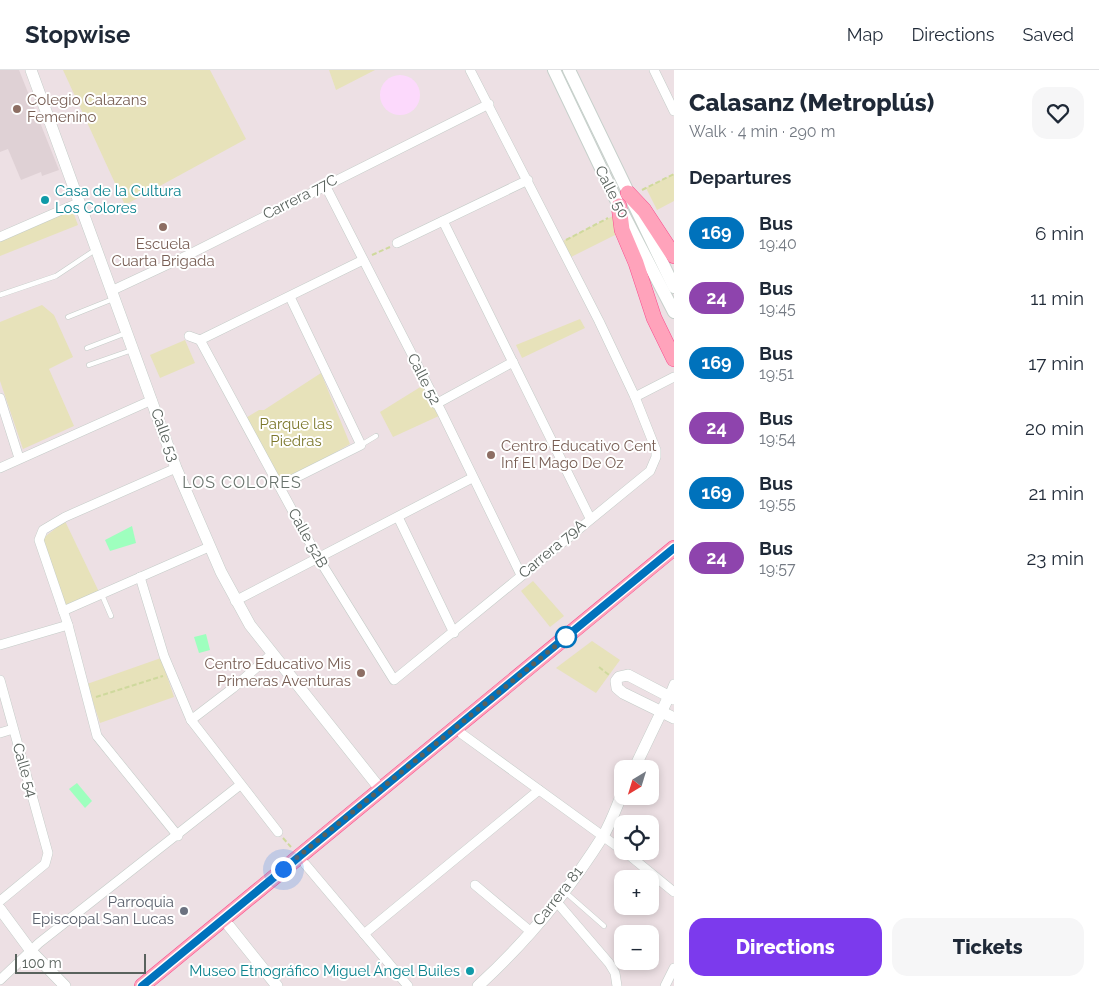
<!DOCTYPE html>
<meta charset="utf-8">
<style>
:root{--surface:#fff;--page:#f6f6f7;--text:#1f2937;--muted:#747a83;--line:#e0e1e3;--accent:#7c3aed}
body{margin:0;font-family:Raleway,sans-serif;background:var(--page);color:var(--text);height:100vh;display:flex;flex-direction:column;font-size:19px;white-space:nowrap}
*{box-sizing:border-box;margin:0}
p{font-size:16px;color:var(--muted)}
.icon{flex:none;width:28px;height:28px;fill:none;stroke:currentColor;stroke-width:2;stroke-linecap:round;stroke-linejoin:round}
.map{position:relative;flex:1;overflow:hidden}
.details{display:flex;flex-direction:column;background:var(--surface);width:425px}
.details>*{flex:none}
.badge{padding:0 10px;border-radius:16px;font-size:18px;line-height:32px}
.needle{width:32px;rotate:218deg}
.controls{position:absolute;left:614px;top:690px;display:grid;gap:10px}
.controls a{display:grid;place-items:center;width:45px;height:45px;border-radius:10px;background:var(--surface);box-shadow:0 2px 8px #0003;font-size:25px}
.scale{position:absolute;left:15px;bottom:12px;width:131px;box-sizing:border-box;padding-left:5px;border:2px solid #59625d;border-top:0;font-size:14px;line-height:18px;white-space:nowrap;color:#59625d;-webkit-text-stroke:4px #fff;paint-order:stroke}
.you{position:absolute;width:25px;height:25px;margin:-12px;border:4px solid #fff;border-radius:50%;background:#1a73e8;box-shadow:0 0 0 8px #1a73e833}
.map>.badge{position:absolute;translate:-50% -50%;box-shadow:0 0 0 2px #fff}
h2{padding:0 15px;font-size:19px;line-height:45px}
.round{display:grid;place-items:center;flex:none;width:52px;height:52px;border-radius:15px;background:var(--page)}
.summary{display:flex;align-items:center;justify-content:space-between;height:85px;padding:0 15px}
h1{font-size:24px;font-weight:800;line-height:38px}
.primary-button{display:flex;gap:10px;margin-top:auto;padding:10px 15px}
.primary-button a{flex:1;height:58px;border-radius:15px;background:var(--accent);color:#fff;font-size:20px;font-weight:800;line-height:58px;text-align:center}
.primary-button a+a{background:var(--page);color:var(--text)}
ul{padding:0;list-style:none}
li{display:flex;align-items:center;gap:15px;height:65px;padding:0 15px}
li div{flex:1}
li b{display:block;font-size:19px}
li em{font-style:normal}
li .badge{min-width:55px;font-weight:700;text-align:center}
header{display:flex;align-items:center;gap:30px;box-sizing:border-box;height:70px;padding:0 25px;background:var(--surface);border-bottom:1px solid var(--line)}
header strong{font-size:24px}
nav{display:flex;gap:28px;margin-inline-start:auto;font-size:18px}
main{display:flex;flex:1;min-height:0}
.map>svg:first-child{display:block}
.education{fill:#dfd1d5}
.medical{fill:#fcd9fc}
.green{fill:#e7e2ba}
.water{fill:#9effbe}
.lines{fill:none;stroke-linecap:round;stroke-linejoin:round}
.service-casing{stroke:#c4ccc8;stroke-width:5.5}
.minor-casing{stroke:#c4ccc8;stroke-width:10}
.tertiary-casing{stroke:#c4ccc8;stroke-width:12}
.secondary-casing{stroke:#c6d0cb;stroke-width:14}
.primary-casing{stroke:#f94d8e;stroke-width:16}
.path{stroke:#cfd99d;stroke-width:2;stroke-dasharray:5 2.5;stroke-linecap:butt}
.service{stroke:#fff;stroke-width:4.5}
.minor{stroke:#fff;stroke-width:9}
.tertiary{stroke:#fff;stroke-width:11}
.secondary{stroke:#fff;stroke-width:12}
.primary{stroke:#ffa3bb;stroke-width:15}
.line-casing{stroke:#fff;stroke-width:11}
.line{stroke:#0072bc;stroke-width:8}
.walk{stroke:#59625d;stroke-width:5;stroke-dasharray:0 9}
.education-dot{fill:#8d6e63;stroke:#fff;stroke-width:2}
.culture-dot{fill:#0f9aa8;stroke:#fff;stroke-width:2}
.stop-dot{fill:#fff;stroke:#0072bc;stroke-width:2.5}
.worship-dot{fill:#6b7280;stroke:#fff;stroke-width:2}
.labels{text-anchor:middle;dominant-baseline:central;stroke-width:4;stroke-linejoin:round;paint-order:stroke}
.education-label{font-size:15px;fill:#785e54;stroke:#fff;text-anchor:start}
.culture-label{font-size:15px;fill:#0d838f;stroke:#fff;text-anchor:start}
.street-label{font-size:15px;fill:#59625d;stroke:#fff}
.park-label{font-size:15px;fill:#7d782d;stroke:#fff}
.worship-label{font-size:15px;fill:#5b616d;stroke:#fff;text-anchor:end}
.neighbourhood-label{font-size:16px;letter-spacing:1px;fill:#6a746e;stroke:#fff}
</style>
<header>
<strong>Stopwise</strong>
<nav><a>Map</a><a>Directions</a><a>Saved</a></nav>
</header>
<main>
<div class="map">
<svg width="674" height="916" viewBox="0 0 674 916">
<rect width="100%" height="100%" fill="#ede0e4"/>
<polygon class="education" points="0,0 19,0 59,100 42,106 41,102 21,110 8,79 0,82"/>
<circle class="medical" cx="400" cy="25" r="20"/>
<g class="green">
<polygon points="63,0 210,0 246,69 125,135"/>
<polygon points="329,0 375,0 336,20"/>
<polygon points="674,104 674,131 657,140 646,118"/>
<polygon points="72,139 78,155 0,186 0,171"/>
<polygon points="623,141 631,157 571,187 563,171"/>
<polygon points="42,235 54,245 73,287 49,299 74,356 23,379 0,311 0,252"/>
<polygon points="580,249 585,258 522,288 516,275"/>
<polygon points="185,270 195,293 160,308 150,285"/>
<polygon points="321,303 350,374 282,413 244,349 259,340 264,340"/>
<polygon points="422,316 441,345 393,367 380,342"/>
<polygon points="65,451 100,524 63,540 42,469"/>
<polygon points="533,511 564,546 550,557 521,521"/>
<polygon points="592,571 620,590 596,623 556,598"/>
<polygon points="161,588 174,627 100,653 87,614"/>
</g>
<g class="water">
<polygon points="132,456 136,473 110,481 105,470"/>
<polygon points="206,564 210,580 199,583 194,567"/>
<polygon points="77,713 92,731 85,738 69,719"/>
</g>
<g class="lines">
<g class="service-casing">
<g id="service">
<polyline points="0,225 56,206 95,180"/>
<polyline points="68,247 113,229"/>
<polyline points="87,278 126,263"/>
<polyline points="89,295 132,280"/>
<polyline points="361,375 376,366"/>
<polyline points="102,525 111,546"/>
<polyline points="564,821 604,856"/>
</g>
</g>
<g class="minor-casing">
<g id="minor">
<polyline points="654,0 674,41"/>
<polyline points="325,115 442,343 521,505"/>
<polyline points="443,151 590,448"/>
<polyline points="0,167 80,132"/>
<polyline points="397,173 528,110"/>
<polyline points="111,221 188,185 489,34"/>
<polyline points="189,266 200,270 363,190"/>
<polyline points="200,270 317,486 394,610 650,401 656,387 656,380 635,327 599,251 470,0"/>
<polyline points="635,327 674,307"/>
<polyline points="0,328 19,388"/>
<polyline points="436,334 513,292"/>
<polyline points="0,398 152,330"/>
<polyline points="176,398 65,447 43,460 39,470 68,555 97,666 178,766"/>
<polyline points="279,416 361,375 290,227"/>
<polyline points="398,447 454,563"/>
<polyline points="140,507 164,586 191,650 278,762"/>
<polyline points="235,531 472,408"/>
<polyline points="63,541 209,477"/>
<polyline points="0,575 68,555"/>
<polyline points="0,610 48,783 45,794 0,831"/>
<polyline points="669,626 674,614"/>
<polyline points="191,650 233,618 272,584"/>
<polyline points="0,663 13,659"/>
<polyline points="462,664 622,780"/>
<polyline points="624,781 674,822"/>
<polyline points="305,794 408,916"/>
<polyline points="475,815 530,861"/>
<polyline points="555,830 609,893 615,903 617,916"/>
<polyline points="364,864 539,720"/>
<polyline points="0,910 39,873 240,715"/>
<polyline points="665,916 674,898"/>
</g>
</g>
<g class="tertiary-casing">
<g id="tertiary">
<polyline points="31,0 176,398 221,502 250,555 381,720"/>
<polyline points="674,629 628,605 619,607 616,611 617,618 623,623 674,648"/>
<polyline points="634,699 669,626"/>
<polyline points="0,839 31,881 65,916"/>
<polyline points="229,856 277,916"/>
<path d="M478,916C525,873 569,820 603,766C611,753 616,738 622,724"/>
</g>
</g>
<g class="secondary-casing">
<g id="secondary">
<polyline points="554,0 619,136 674,242"/>
<polyline points="569,0 674,217"/>
</g>
</g>
<g class="primary-casing">
<g id="primary">
<polyline points="628,123 644,140 674,186"/>
<polyline points="619,136 622,160 636,193 654,248 674,289"/>
<polyline points="142,916 674,478"/>
</g>
</g>
<g class="path">
<polyline points="642,120 674,104"/>
<polyline points="566,170 608,148"/>
<polyline points="372,185 390,177"/>
<polyline points="599,597 609,605"/>
<polyline points="96,627 163,606"/>
<polyline points="283,768 291,777"/>
</g>
<use href="#service" class="service"/>
<use href="#minor" class="minor"/>
<use href="#tertiary" class="tertiary"/>
<use href="#secondary" class="secondary"/>
<use href="#primary" class="primary"/>
</g>
<g class="lines">
<g class="line-casing">
<polyline id="line" points="142,916 674,478"/>
</g>
<use href="#line" class="line"/>
<polyline class="walk" points="283,799 570,564 566,567"/>
</g>
<g class="education-dot">
<circle cx="17" cy="39" r="5"/>
<circle cx="163" cy="157" r="5"/>
<circle cx="491" cy="385" r="5"/>
<circle cx="361" cy="603" r="5"/>
</g>
<g class="culture-dot">
<circle cx="45" cy="130" r="5"/>
<circle cx="470" cy="901" r="5"/>
</g>
<circle class="stop-dot" cx="566" cy="567" r="10"/>
<circle class="worship-dot" cx="184" cy="841" r="5"/>
<g class="labels">
<g class="education-label">
<text x="27" y="30">Colegio Calazans<tspan x="27" dy="17">Femenino</tspan></text>
<text x="163" y="174" text-anchor="middle">Escuela<tspan x="163" dy="17">Cuarta Brigada</tspan></text>
<text x="501" y="376">Centro Educativo Cent<tspan x="501" dy="17">Inf El Mago De Oz</tspan></text>
<text x="351" y="594" text-anchor="end">Centro Educativo Mis<tspan x="351" dy="17">Primeras Aventuras</tspan></text>
</g>
<g class="culture-label">
<text x="55" y="121">Casa de la Cultura<tspan x="55" dy="17">Los Colores</tspan></text>
<text x="460" y="901" text-anchor="end">Museo Etnográfico Miguel Ángel Builes</text>
</g>
<g class="street-label">
<text transform="translate(612 122) rotate(63)">Calle 50</text>
<text transform="translate(300 127) rotate(-27)">Carrera 77C</text>
<text transform="translate(424 309) rotate(63)">Calle 52</text>
<text transform="translate(165 365) rotate(70)">Calle 53</text>
<text transform="translate(308 468) rotate(61)">Calle 52B</text>
<text transform="translate(552 479) rotate(-40)">Carrera 79A</text>
<text transform="translate(25 700) rotate(74)">Calle 54</text>
<text transform="translate(558 826) rotate(-52)">Carrera 81</text>
</g>
<g class="park-label">
<text x="296" y="354">Parque las<tspan x="296" dy="17">Piedras</tspan></text>
</g>
<g class="worship-label">
<text x="174" y="832">Parroquia<tspan x="174" dy="17">Episcopal San Lucas</tspan></text>
</g>
<g class="neighbourhood-label">
<text x="242" y="412">LOS COLORES</text>
</g>
</g>
</svg>
<div class="controls">
<a><svg class="needle" viewBox="-14 -14 28 28"><path d="M0-13l5 13h-10z" fill="#e53935"/><path d="M0 13l5-13h-10z" fill="#747a83"/></svg></a>
<a><svg class="icon" aria-label="locate" viewBox="0 0 24 24"><circle cx="12" cy="12" r="6"/><path d="M12 2v4M12 18v4M2 12h4M18 12h4"/></svg></a>
<a>+</a>
<a>−</a>
</div>
<div class="scale">100 m</div>
<div class="you" style="left:283px;top:799px"></div>
</div>
<section class="details">
<div class="summary"><div><h1>Calasanz (Metroplús)</h1><p>Walk · 4 min · 290 m</p></div><a class="round"><svg class="icon" aria-label="heart" viewBox="0 0 24 24"><path d="M12 20l-8-8c-3-5 5-10 8-4 3-6 11-1 8 4z"/></svg></a></div>
<h2>Departures</h2>
<ul>
<li><span class="badge" style="background:#0072bc;color:#fff">169</span><div><b>Bus</b><p>19:40</p></div><em>6 min</em></li>
<li><span class="badge" style="background:#8e44ad;color:#fff">24</span><div><b>Bus</b><p>19:45</p></div><em>11 min</em></li>
<li><span class="badge" style="background:#0072bc;color:#fff">169</span><div><b>Bus</b><p>19:51</p></div><em>17 min</em></li>
<li><span class="badge" style="background:#8e44ad;color:#fff">24</span><div><b>Bus</b><p>19:54</p></div><em>20 min</em></li>
<li><span class="badge" style="background:#0072bc;color:#fff">169</span><div><b>Bus</b><p>19:55</p></div><em>21 min</em></li>
<li><span class="badge" style="background:#8e44ad;color:#fff">24</span><div><b>Bus</b><p>19:57</p></div><em>23 min</em></li>
</ul>
<div class="primary-button"><a>Directions</a><a>Tickets</a></div>
</section>
</main>
